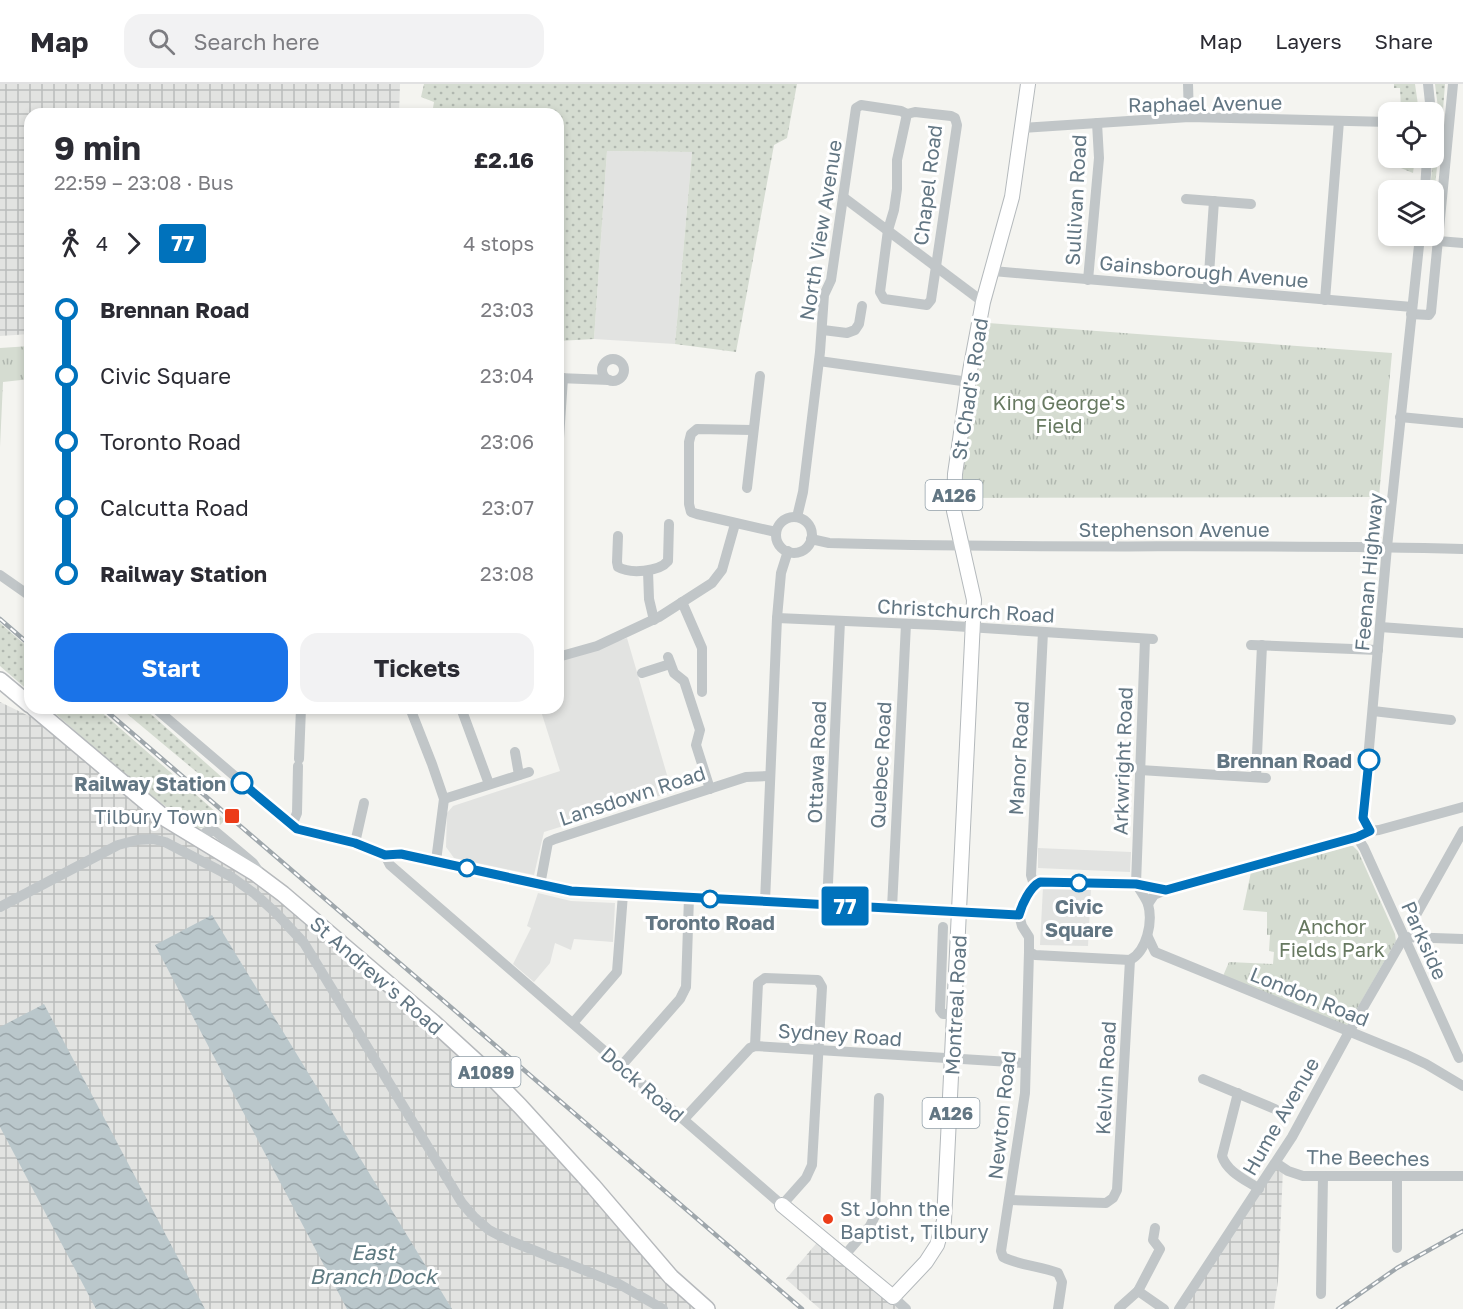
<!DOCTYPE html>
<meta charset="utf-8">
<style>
:root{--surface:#fff;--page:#f2f2f3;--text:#2b2b33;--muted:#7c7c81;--line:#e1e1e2;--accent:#1a73e8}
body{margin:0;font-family:"Golos Text",sans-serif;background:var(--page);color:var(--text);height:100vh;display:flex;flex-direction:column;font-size:22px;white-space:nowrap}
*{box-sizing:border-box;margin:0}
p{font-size:20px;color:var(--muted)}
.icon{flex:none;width:33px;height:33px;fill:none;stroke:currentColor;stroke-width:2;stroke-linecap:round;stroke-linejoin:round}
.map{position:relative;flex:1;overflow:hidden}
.side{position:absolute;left:24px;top:24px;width:540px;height:606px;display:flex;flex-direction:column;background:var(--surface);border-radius:18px;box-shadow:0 3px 9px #0003}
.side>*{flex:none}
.badge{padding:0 12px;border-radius:4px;font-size:21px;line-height:39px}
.tools{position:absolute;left:1378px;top:18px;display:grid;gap:12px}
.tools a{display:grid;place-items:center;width:66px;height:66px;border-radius:12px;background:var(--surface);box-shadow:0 3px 9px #0003;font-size:30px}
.map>.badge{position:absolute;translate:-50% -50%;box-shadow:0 0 0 3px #fff}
.legs{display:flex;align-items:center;gap:9px;height:66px;padding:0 30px;font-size:20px}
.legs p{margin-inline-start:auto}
.overview{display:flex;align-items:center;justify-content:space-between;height:102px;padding:0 30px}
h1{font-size:33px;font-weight:700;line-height:45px}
.cta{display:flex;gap:12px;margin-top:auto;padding:12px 30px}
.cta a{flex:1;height:69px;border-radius:18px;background:var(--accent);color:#fff;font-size:24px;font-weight:700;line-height:69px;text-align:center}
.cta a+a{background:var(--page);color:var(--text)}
ul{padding:0 30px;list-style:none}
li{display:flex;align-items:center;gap:21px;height:66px;font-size:22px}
li i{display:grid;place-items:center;width:9px;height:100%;margin:0 8px;background:currentColor}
li i::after{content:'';width:15px;height:15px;margin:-8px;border:4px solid;border-radius:50%;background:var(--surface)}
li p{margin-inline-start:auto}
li:first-child i{background:linear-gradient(#0000 50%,currentColor 0)}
li:last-child i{background:linear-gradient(currentColor 50%,#0000 0)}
header{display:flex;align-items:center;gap:36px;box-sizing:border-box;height:84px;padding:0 30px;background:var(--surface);border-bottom:2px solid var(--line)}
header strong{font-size:28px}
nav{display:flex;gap:33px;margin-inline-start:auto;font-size:21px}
.search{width:420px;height:54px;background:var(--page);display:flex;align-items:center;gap:15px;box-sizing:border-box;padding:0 21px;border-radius:18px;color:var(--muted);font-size:22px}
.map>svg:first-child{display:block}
.built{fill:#e2e3e1}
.industrial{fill:url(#industrial-grid)}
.grass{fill:url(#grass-dots)}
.park{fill:url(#park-tufts)}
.water{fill:url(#water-waves)}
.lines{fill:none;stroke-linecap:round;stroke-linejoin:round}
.major-casing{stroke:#b4b9bc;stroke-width:16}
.highway-casing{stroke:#b6b9bc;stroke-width:18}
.minor{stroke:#c1c6c8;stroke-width:10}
.major{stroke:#fff;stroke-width:14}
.highway{stroke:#fff;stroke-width:15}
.rail-casing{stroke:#9fa7ac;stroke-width:4.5}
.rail{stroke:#fff;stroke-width:2;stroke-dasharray:7;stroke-linecap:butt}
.line-1-casing{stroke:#fff;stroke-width:14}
.line-1{stroke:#0072bc;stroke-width:9}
.stop-1-dot{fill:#fff;stroke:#0072bc;stroke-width:3}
.poi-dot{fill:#ec3c18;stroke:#fff;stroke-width:2}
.labels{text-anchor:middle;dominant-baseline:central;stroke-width:6;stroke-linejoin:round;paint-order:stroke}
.shield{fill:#fff;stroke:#919fa8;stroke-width:1.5}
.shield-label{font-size:18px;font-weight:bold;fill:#627683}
.street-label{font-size:20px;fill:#627683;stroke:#fff}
.park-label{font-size:20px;fill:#677961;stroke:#fff}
.stop-label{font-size:20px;font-weight:bold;fill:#627683;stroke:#fff;text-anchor:end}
.poi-label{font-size:20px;fill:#627683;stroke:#fff;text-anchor:end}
.water-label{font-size:21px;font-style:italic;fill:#5d7980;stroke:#fff}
</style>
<header>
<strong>Map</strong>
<div class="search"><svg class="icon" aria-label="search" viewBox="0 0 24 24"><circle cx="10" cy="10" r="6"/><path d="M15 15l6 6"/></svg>Search here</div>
<nav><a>Map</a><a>Layers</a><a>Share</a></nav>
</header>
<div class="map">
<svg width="1463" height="1225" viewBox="0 0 1463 1225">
<defs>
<pattern id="industrial-grid" width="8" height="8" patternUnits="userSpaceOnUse" patternTransform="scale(1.5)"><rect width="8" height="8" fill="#e2e3e1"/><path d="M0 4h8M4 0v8" fill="none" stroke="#bbbdbc"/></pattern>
<pattern id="grass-dots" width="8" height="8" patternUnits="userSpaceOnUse" patternTransform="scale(1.5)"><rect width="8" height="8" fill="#d5dcd1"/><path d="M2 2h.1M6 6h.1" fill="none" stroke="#b0b7af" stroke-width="1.8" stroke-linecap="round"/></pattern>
<pattern id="park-tufts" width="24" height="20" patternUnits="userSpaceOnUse" patternTransform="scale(1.5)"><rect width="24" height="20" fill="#d5dcd1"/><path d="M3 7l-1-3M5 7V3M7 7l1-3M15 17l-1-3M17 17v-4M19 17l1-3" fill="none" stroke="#b0b7af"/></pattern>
<pattern id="water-waves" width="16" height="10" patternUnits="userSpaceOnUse" patternTransform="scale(1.5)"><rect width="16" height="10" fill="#bac7cb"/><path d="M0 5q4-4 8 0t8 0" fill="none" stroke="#9ba6aa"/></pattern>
</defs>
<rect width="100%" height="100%" fill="#f4f4f0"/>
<g class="built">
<polygon points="607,67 692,68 675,260 594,255"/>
<polygon points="627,554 672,708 544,748 534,791 454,774 446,763 447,729 453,722 560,687 540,624 558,624 558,576"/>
<polygon points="1038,764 1131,768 1130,788 1038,784"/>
<polygon points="1043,803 1091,805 1088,862 1040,861"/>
<polygon points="538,809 571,817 615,819 613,858 574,855 571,866 555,859 550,879 534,898 513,880 531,844 527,842"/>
</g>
<g class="industrial">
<polygon points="0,0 400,0 399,30 30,30 30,250 0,252"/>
<polygon points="0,618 31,633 123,707 144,729 165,744 187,757 200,762 275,811 456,968 498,1009 699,1225 0,1225"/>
<polygon points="1276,1079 1283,1085 1278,1197 1274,1225 1180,1225"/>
<polygon points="821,1154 905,1225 820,1225 786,1195"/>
</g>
<g class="grass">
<polygon points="424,0 797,0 787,54 774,61 736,268 675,260 692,68 607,67 594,255 558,257 558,30 432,30 434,18 421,13"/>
<polygon points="1394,0 1415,0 1419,28 1394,28 1394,26 1401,25 1400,4 1394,4"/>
<polygon points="1435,0 1445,0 1443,26 1438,24"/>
<path d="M1440,28H1443L1434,111V106H1430C1432,83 1435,62 1436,40H1439Z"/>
<polygon points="1402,74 1415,74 1413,89 1396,82 1396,76 1402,77"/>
<polygon points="0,539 30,565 30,608 0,582"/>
<path d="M49,624H97L225,736L220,741H213L198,745C144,710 97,666 49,624Z"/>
<polygon points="120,624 144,624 225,696 217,705"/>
</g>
<g class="park">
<polygon points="988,239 1392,269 1379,413 960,414 969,340"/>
<polygon points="30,262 30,295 3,298 0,363 0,264"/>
<polygon points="1346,762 1353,762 1358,767 1395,850 1396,857 1347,942 1223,892 1229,878 1273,880 1274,868 1269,867 1270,851 1267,851 1267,828 1243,826 1251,788"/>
</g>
<g class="water">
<polygon points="212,831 452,1225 347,1225 155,861"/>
<polygon points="44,920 205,1225 96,1225 0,1043 0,943"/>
</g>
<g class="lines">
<g class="major-casing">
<polyline id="major" points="782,1121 893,1213 926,1178 937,1161 944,1137 974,516 954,427 955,390 970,287 983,218 1012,113 1028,0"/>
</g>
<g class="highway-casing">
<g id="highway">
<polyline points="0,596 30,621"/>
<polyline points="34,624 166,735 255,789 283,810 433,938 479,980 520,1022 593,1102 671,1193 707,1225"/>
</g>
</g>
<g class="minor">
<polyline points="1188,0 1189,33"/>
<polyline points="1428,0 1431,28"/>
<polygon points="915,28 951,32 955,34 957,41 931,216 927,221 884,215 880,208 888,146 894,126 897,105 897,76 907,30"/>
<polyline points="1022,44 1189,33 1389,38"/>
<polyline points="1425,106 1427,74"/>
<polyline points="843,113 983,218"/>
<polyline points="1186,115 1251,120"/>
<polyline points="1438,157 1463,159"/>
<polyline points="993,187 1412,223"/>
<polyline points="1088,196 1099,74 1097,39"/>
<polyline points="1208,205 1214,117"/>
<polyline points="1325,216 1339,37"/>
<polyline points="1411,230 1429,231 1431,228 1453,0"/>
<polyline points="823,246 847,249 855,246 859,240 862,222"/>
<circle cx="613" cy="286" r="11"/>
<polyline points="819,277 969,298"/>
<polyline points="558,294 609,296"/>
<polyline points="1400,333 1463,339"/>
<polyline points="752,346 697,345 691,350 689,358 689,420 691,428 697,430 776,448"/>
<polyline points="558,369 563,294"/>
<polyline points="747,404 760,292"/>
<polyline points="797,433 803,408 820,268 824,211 831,196 856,24 861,21 901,27 907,30"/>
<circle cx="794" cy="451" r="18"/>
<path d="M618,452L617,478L618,483C630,490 659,488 668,477L669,440"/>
<path d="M811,455L829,459C1040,466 1252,459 1463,465"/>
<polyline points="648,487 649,515 654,536"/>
<polyline points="0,491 30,512"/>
<polyline points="682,518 702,564 702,608"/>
<polyline points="777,534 937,541 1153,555"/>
<polyline points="1380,543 1463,549"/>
<polyline points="1251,561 1378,566"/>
<polyline points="558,573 597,562 659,533 712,499 722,486 735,440"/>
<polyline points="668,573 674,589 684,597 700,646 696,661 710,705"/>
<polyline points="642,589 670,580"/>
<polyline points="155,624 292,741 308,749 355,759 385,771 401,769 571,807 1019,831"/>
<polyline points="410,624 432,680 444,715 436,777"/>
<polyline points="461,624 489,700"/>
<polyline points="1373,627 1451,636"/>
<polyline points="515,668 519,691"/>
<polyline points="299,675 301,624"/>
<polyline points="1140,686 1266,694"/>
<polyline points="1256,693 1262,561"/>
<polyline points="444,715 529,688"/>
<polyline points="292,741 297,729 298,682"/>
<polyline points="1370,747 1364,738 1363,731 1387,463 1420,152"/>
<polyline points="1357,753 1364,764 1459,974"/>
<polyline points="199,755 206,748 215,747 253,779 257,785 255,789"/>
<polyline points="355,759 364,719"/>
<polyline points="385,771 390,781 782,1121 806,1094 812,1081 822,903 818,896 765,894 758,899 755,962"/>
<path d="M1136,800C1140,806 1145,813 1148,820C1153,838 1147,867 1130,876L1035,871L1029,868V853L1022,842L1019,831L1025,815L1031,809L1034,801L1040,798L1136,800L1166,806"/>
<polyline points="1136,800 1145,555"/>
<polyline points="540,801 548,758 555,755 746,693 770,692"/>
<polyline points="1034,801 1031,791 1043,548"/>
<polyline points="765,818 777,534 781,489 788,467"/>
<polyline points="1148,820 1154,811 1166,806 1278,777 1357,753 1370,747 1379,746 1463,723"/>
<polyline points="827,821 840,537"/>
<polyline points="0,823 118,761 137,756 153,755 165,758 211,782 230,792 255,810 277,830 304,859 462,1119 474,1133 489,1146 508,1156 619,1200 663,1225"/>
<polyline points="892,824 906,540"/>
<polyline points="1412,838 1463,747"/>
<polyline points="943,843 940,926 943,930 955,930"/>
<polyline points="1148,853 1155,868 1407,971 1426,980 1463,1002"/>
<polyline points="1404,853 1463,855"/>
<path d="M1029,868L1025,1009L1001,1167L1003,1173C1021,1182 1040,1182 1058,1189L1062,1198L1058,1225"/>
<polyline points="573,939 617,888 623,810"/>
<polyline points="622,981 680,915 686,903 689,813"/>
<polyline points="1203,995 1275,1025"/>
<path d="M1238,1009L1222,1072C1227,1088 1246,1096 1259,1105"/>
<polyline points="684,1035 750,964 755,962 1025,979"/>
<polyline points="1276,1079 1288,1087 1303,1092 1463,1092"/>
<polyline points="1397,1093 1397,1164"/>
<polyline points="1009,1116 1106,1119 1113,1114 1117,1106 1130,876"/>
<polyline points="844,1172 870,1142 875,1132 879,1014"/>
<polyline points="1138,1207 1160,1165 1153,1156 1155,1144"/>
<polyline points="1321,1210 1323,1092"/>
<polyline points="893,1213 906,1225"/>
<polyline points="1119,1224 1138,1207 1164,1225"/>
<polyline points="1179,1225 1292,1053 1349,948 1404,853"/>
</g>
<use href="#major" class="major"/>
<use href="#highway" class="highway"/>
<g class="rail-casing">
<g id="rail">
<polyline points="0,535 30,561"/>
<polyline points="103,624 802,1225"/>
<polyline points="1338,1225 1397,1184 1463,1147"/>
</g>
</g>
<use href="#rail" class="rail"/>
</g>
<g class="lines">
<g class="line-1-casing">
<path id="line-1" d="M242,699L297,745L355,759L385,771L401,770L571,807L1019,831C1022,820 1030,803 1040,798L1136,800L1166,806L1357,753L1370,747L1363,734L1369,676"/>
</g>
<use href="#line-1" class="line-1"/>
</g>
<g class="stop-1-dot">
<circle cx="1369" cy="676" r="10"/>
<circle cx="242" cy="699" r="10"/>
<circle cx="467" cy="784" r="8"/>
<circle cx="1079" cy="799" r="8"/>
<circle cx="710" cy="815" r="8"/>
</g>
<g class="poi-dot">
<rect x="224" y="724" width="16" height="16" rx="3"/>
<circle cx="828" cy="1135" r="6"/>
</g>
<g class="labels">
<g class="shield">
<rect x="925.5" y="396" width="57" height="30" rx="4.5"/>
<rect x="451.5" y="973" width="69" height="30" rx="4.5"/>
<rect x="922.5" y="1014" width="57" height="30" rx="4.5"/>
</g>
<g class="shield-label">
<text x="954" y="411">A126</text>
<text x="486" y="988">A1089</text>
<text x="951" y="1029">A126</text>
</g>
<g class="street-label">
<text transform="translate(1205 19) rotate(-1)">Raphael Avenue</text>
<text transform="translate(927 101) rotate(-83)">Chapel Road</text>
<text transform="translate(1075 116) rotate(-87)">Sullivan Road</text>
<text transform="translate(820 146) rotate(-81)">North View Avenue</text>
<text transform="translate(1204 187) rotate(5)">Gainsborough Avenue</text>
<text transform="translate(969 305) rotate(-81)">St Chad's Road</text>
<text x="1174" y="445">Stephenson Avenue</text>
<text transform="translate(1368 488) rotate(-85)">Feenan Highway</text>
<text transform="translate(966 526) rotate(3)">Christchurch Road</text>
<text transform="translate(1018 674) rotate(-87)">Manor Road</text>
<text transform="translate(1122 677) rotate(-88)">Arkwright Road</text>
<text transform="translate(816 678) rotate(-88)">Ottawa Road</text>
<text transform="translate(880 681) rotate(-87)">Quebec Road</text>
<text transform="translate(632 711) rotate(-18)">Lansdown Road</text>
<text transform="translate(1425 856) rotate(66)">Parkside</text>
<text transform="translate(377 891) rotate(41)">St Andrew's Road</text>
<text transform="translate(1310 912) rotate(22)">London Road</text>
<text transform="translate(955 921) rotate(-87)">Montreal Road</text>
<text transform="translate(840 950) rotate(4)">Sydney Road</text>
<text transform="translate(1105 994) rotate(-87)">Kelvin Road</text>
<text transform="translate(643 1000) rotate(41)">Dock Road</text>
<text transform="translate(1001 1031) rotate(-84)">Newton Road</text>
<text transform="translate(1280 1032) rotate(-60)">Hume Avenue</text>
<text transform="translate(1368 1073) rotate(1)">The Beeches</text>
</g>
<g class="park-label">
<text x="1059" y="318">King George's<tspan x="1059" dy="23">Field</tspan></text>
<text x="1332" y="842">Anchor<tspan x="1332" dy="23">Fields Park</tspan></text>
</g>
<g class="stop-label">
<text x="1352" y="676">Brennan Road</text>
<text x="226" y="699">Railway Station</text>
<text x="1079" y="822" text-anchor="middle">Civic<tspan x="1079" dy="23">Square</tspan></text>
<text x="710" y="838" text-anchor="middle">Toronto Road</text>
</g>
<g class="poi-label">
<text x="218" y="732">Tilbury Town</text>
<text x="840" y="1124" text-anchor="start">St John the<tspan x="840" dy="23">Baptist, Tilbury</tspan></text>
</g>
<g class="water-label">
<text x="373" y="1168">East<tspan x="373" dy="24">Branch Dock</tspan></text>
</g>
</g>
</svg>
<div class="tools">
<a><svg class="icon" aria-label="locate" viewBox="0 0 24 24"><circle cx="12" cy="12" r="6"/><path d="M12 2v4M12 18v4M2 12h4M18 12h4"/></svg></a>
<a><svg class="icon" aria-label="layers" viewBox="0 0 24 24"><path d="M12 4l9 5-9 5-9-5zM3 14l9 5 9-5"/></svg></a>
</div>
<b class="badge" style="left:845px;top:822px;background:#0072bc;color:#fff">77</b>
<section class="side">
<div class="overview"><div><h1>9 min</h1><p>22:59 – 23:08 · Bus</p></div><b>£2.16</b></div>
<div class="legs"><svg class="icon" aria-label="walk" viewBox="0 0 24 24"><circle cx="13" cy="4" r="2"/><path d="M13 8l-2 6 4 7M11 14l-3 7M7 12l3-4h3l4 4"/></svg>4<svg class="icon" aria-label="forward" viewBox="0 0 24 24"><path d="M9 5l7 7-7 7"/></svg><b class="badge" style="background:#0072bc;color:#fff">77</b><p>4 stops</p></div>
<ul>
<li><i style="color:#0072bc"></i><b>Brennan Road</b><p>23:03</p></li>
<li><i style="color:#0072bc"></i><span>Civic Square</span><p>23:04</p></li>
<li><i style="color:#0072bc"></i><span>Toronto Road</span><p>23:06</p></li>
<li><i style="color:#0072bc"></i><span>Calcutta Road</span><p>23:07</p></li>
<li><i style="color:#0072bc"></i><b>Railway Station</b><p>23:08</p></li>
</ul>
<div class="cta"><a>Start</a><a>Tickets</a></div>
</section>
</div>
